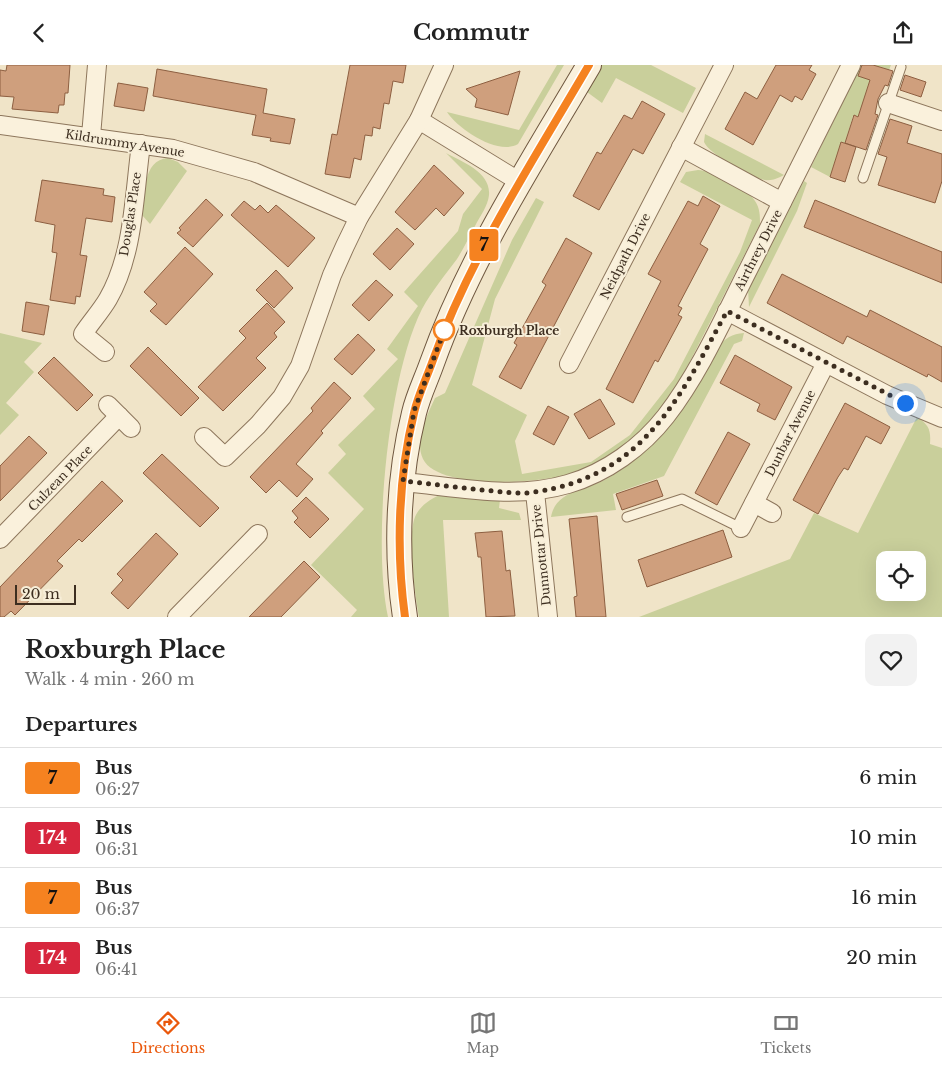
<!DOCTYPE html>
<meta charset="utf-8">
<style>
:root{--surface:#fff;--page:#f2f2f2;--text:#222;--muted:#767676;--line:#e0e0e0;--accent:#ea580c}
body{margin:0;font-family:"Libre Baskerville",serif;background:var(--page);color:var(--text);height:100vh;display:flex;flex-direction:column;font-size:19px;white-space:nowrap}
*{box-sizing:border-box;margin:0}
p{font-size:16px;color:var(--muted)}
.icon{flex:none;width:28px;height:28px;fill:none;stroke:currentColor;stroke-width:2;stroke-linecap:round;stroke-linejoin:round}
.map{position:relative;height:552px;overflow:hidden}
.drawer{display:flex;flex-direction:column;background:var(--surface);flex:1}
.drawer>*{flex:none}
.badge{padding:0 10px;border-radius:4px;font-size:18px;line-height:32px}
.controls{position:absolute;left:876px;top:486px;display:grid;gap:10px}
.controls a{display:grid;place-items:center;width:50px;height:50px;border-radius:10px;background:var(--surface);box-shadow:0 5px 20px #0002;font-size:25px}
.scale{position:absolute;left:15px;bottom:12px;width:61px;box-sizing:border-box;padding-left:5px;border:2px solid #3d2e20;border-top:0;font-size:14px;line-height:18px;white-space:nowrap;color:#3d2e20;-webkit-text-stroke:4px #f7eed8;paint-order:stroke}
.you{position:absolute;width:25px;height:25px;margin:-12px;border:4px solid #fff;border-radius:50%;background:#1a73e8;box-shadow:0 0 0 8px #1a73e833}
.map>.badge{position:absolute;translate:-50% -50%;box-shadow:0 0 0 2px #fff}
h2{padding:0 25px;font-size:19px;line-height:45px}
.round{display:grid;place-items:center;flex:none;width:52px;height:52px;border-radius:10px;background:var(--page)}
.overview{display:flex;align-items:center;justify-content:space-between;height:85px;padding:0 25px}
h1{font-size:24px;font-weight:800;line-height:38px}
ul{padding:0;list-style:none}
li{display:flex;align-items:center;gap:15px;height:60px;padding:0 25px;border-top:1px solid var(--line)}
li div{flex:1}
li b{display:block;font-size:19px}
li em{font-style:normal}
li .badge{min-width:55px;font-weight:700;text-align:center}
header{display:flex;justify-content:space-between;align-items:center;height:65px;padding:0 25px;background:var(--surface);font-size:22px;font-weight:800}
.menu{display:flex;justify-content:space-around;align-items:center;height:70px;border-top:1px solid var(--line);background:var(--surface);font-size:14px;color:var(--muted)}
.menu a{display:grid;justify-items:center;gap:2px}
.menu .active{color:var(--accent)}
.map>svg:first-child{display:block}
.green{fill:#c9cf9b;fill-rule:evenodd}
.building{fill:#cf9f7d;stroke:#8d5f41}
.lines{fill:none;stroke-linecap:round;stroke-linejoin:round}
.service-casing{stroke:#8d765c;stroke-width:11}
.minor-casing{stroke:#8d765c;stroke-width:20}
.secondary-casing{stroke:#6f573f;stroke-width:26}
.service{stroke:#faf1dc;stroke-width:9}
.minor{stroke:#faf1dc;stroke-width:18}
.secondary{stroke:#faf1dc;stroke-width:24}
.line-casing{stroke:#fff;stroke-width:11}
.line{stroke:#f58220;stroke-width:8}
.walk{stroke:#3d2e20;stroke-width:5;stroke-dasharray:0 9}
.stop-dot{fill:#fff;stroke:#f58220;stroke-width:2.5}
.labels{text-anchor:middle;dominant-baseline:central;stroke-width:4;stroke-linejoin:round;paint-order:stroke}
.street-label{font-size:12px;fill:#3d2e20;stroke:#f7eed8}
.stop-label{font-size:12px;font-weight:bold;fill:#3d2e20;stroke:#f7eed8;text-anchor:start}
</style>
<header><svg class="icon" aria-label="back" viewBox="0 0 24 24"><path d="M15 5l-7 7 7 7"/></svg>Commutr<svg class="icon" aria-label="share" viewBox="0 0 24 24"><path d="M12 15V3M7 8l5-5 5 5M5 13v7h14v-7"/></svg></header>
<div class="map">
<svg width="942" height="552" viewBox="0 0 942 552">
<rect width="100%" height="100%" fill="#f0e4c8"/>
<g class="green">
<path d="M557,0H564L518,79C498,91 458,64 447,47L519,65Z"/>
<polygon points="602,0 651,0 696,23 683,48 616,13 602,38 587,27"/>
<polygon points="861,0 891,0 889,5 875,1 858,52 853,51 845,78 841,77 830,112 811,102"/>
<path d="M705,69L784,110C778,113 773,116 765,115C752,113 710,90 704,77Z"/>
<path d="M446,88C462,97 491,107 489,130C488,141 480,151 475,161C469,172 464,183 457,194C445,210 432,226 422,244C388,311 372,478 388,552H351L357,545L311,500L364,444L328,408L346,389L338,380L375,344L363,331L398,294L387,284L418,241L404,227L458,166L463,149L482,124Z"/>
<path d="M168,93L178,97L187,106L150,159L142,150C145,130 142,95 168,93Z"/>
<path d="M698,105C712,106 748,123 755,136C760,143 760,151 760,159L681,314C657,354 625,387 582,406C552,418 439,427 423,394C414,375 427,351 435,333L445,328L512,175L536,133L544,137L495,234L472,320L527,350L515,376L522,409L591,397L630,370L674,314L740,187L752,155L680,117L686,107Z"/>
<polygon points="804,116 807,118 797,146 749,242 748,223"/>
<polygon points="0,268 42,278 24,297 34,307 6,338 19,350 0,370"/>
<path d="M744,268L742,276L734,279L664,411L613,429L616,445L551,452C556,424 589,425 610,412C669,375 685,341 718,282C725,273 732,269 744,268Z"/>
<path d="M917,352C929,360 931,365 930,379L942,383V552H639L790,494L814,448L858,468ZM885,495H918V528H885Z"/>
<path d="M444,428L500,435L499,443L519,448L521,455H443L449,552H419C415,530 407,472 415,452C420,440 432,433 444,428Z"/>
</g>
<g class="building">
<polygon points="7,0 70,0 68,28 65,28 64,40 59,40 58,48 12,44 14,32 0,31 0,5 6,6"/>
<polygon points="350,0 406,0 403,18 393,16 389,39 384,38 380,64 373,62 372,71 365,70 361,95 354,93 350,113 325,109 332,69 337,70"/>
<polygon points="776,0 812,0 809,5 816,9 802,35 795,31 792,37 780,30 753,80 725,64 745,27 757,34"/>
<polygon points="862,0 873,0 893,6 888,21 885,20 878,34 875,49 878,50 866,85 845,78 854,50 858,52 870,15 858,11"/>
<polygon points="157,4 267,24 263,48 295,54 290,79 270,76 271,73 252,70 256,50 153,31"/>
<polygon points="520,6 508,50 475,42 477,34 466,24"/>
<polygon points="905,10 926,17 921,32 900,25"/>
<polygon points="118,18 148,23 144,46 114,41"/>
<polygon points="642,36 665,49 643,89 633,84 599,145 573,131 597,87 601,89 624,50 632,54"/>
<polygon points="890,54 912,61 907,78 942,89 942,116 935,138 878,120 887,92 878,89"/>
<polygon points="841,77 856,82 845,117 830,112"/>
<polygon points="434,100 464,128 444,151 436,143 415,165 395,147"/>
<polygon points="42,115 104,124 103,130 115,132 112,157 86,153 80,190 87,191 80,232 76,231 75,239 50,235 57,188 52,187 55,160 35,156"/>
<polygon points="703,131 720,141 700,179 708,184 678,241 682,243 678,250 682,252 658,297 655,295 633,338 606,324 661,216 648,209 688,136 698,141"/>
<polygon points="206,134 223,150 193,182 177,168 181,165 179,163"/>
<polygon points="815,135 942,187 942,218 804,162"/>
<polygon points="244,136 255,145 260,140 268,148 276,140 315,173 288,202 231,150"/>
<polygon points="397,163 414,179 390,205 373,189"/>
<polygon points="566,173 592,188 521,324 499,312 517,280 514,278 546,220 542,217"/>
<polygon points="185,182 213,209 166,260 150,246 157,239 144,227"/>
<polygon points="276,205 293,223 274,243 256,225"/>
<polygon points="782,209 867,252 870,245 942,282 942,317 928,309 927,312 847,271 843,279 767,238"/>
<polygon points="376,215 393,230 369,256 352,240"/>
<polygon points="26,237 49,241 44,270 22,266"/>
<polygon points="267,238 285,257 274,268 277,272 256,293 266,303 223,346 198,322 246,273 239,266"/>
<polygon points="358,269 375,285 352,310 334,294"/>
<polygon points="148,282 199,333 181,351 130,301"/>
<polygon points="735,290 792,322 775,355 757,346 760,339 720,318"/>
<polygon points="54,292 93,330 77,346 38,308"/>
<polygon points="334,317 351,333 321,366 323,368 296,399 313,414 297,432 279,415 266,428 250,412 313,346 311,343"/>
<polygon points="600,334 615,359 589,374 574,349"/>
<polygon points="845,338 890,362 881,379 866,371 848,405 844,403 838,412 818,449 793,435"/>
<polygon points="548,341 569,352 554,380 533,369"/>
<polygon points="728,367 750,379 717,440 695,428"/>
<polygon points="29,371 47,388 0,436 0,401"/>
<polygon points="162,389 219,443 200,462 143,408"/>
<polygon points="657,415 663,431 622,445 616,429"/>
<polygon points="102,416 123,436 82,477 79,474 57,496 63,501 15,550 11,546 4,552 0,552 0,522"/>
<polygon points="306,432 329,454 310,473 294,457 298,453 292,446"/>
<polygon points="597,451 606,552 576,552 574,532 577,531 569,454"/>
<polygon points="723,465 732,492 647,522 638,495"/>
<polygon points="502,466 506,506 510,505 515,551 486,552 481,492 478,492 475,468"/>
<polygon points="156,468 178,489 128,544 111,528 123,515 117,509"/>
<polygon points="304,496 320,512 281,552 249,552"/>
</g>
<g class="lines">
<g class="service-casing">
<g id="service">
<polyline points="863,113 901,2"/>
<polyline points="627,452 682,434 741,463"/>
</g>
</g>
<g class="minor-casing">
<g id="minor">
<polyline points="888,38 942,56"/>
<polyline points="419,55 520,117"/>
<polyline points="0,60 173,84 254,107 359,152"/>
<polyline points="91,71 97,0"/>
<polyline points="681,82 782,137"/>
<polyline points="727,246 887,330 942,353"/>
<path d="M105,287L83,269C91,257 101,246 108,234C134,189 134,130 141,79"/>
<polyline points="569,299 724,0"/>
<polyline points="108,340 131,363"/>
<polyline points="204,372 225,392 258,360 282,332 300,301 332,210 345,181 359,152 419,55 444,0"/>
<path d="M403,417C458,422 514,435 568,419C606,408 642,382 666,351C700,307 724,252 749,203C783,135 817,68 851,0"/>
<polyline points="535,427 548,552"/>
<polyline points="754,438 772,448"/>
<polyline points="741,463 826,298"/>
<polyline points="0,474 119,351"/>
<polyline points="177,552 258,469"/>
</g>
</g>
<g class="secondary-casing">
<path id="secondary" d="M405,552C395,486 398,413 414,348C418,331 426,315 432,298C470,192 532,97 589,0"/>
</g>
<use href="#service" class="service"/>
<use href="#minor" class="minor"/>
<use href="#secondary" class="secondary"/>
</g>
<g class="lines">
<g class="line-casing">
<path id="line" d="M405,552C396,486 398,413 414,348C418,330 427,312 433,295C471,190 533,96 589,0"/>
</g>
<use href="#line" class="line"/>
<path class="walk" d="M444,265L447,258L414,346L403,416C430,419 456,422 482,425C500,426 518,430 535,427C644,411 680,332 727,246L905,338"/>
</g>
<circle class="stop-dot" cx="444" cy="265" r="10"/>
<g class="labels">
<g class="street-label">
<text transform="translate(125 78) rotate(9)">Kildrummy Avenue</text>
<text transform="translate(130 149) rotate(-81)">Douglas Place</text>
<text transform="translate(758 185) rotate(-63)">Airthrey Drive</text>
<text transform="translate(625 191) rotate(-63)">Neidpath Drive</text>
<text transform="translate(790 368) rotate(-63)">Dunbar Avenue</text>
<text transform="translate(60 413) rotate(-46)">Culzean Place</text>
<text transform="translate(541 490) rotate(-96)">Dunnottar Drive</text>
</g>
<g class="stop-label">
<text x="459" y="265">Roxburgh Place</text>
</g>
</g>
</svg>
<div class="controls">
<a><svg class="icon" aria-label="locate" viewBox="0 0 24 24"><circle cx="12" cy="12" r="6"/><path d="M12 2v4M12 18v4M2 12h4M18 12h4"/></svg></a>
</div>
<div class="scale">20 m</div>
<div class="you" style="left:905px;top:338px"></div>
<b class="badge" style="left:484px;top:180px;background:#f58220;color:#111">7</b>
</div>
<section class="drawer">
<div class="overview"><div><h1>Roxburgh Place</h1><p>Walk · 4 min · 260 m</p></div><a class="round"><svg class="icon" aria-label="heart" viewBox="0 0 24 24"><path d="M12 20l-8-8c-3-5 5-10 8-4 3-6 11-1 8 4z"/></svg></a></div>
<h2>Departures</h2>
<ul>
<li><span class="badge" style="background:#f58220;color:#111">7</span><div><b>Bus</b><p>06:27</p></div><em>6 min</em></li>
<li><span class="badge" style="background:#d7263d;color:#fff">174</span><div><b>Bus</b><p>06:31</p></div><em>10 min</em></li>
<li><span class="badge" style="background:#f58220;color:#111">7</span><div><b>Bus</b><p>06:37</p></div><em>16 min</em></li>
<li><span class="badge" style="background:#d7263d;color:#fff">174</span><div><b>Bus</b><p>06:41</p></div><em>20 min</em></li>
</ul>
</section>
<nav class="menu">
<a class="active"><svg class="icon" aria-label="directions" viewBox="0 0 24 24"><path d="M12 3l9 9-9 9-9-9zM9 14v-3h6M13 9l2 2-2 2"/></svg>Directions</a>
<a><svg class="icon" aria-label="map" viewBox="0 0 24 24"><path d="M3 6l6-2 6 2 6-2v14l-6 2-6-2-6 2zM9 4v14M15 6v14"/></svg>Map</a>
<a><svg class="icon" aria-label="tickets" viewBox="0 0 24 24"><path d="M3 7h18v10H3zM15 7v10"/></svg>Tickets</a>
</nav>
